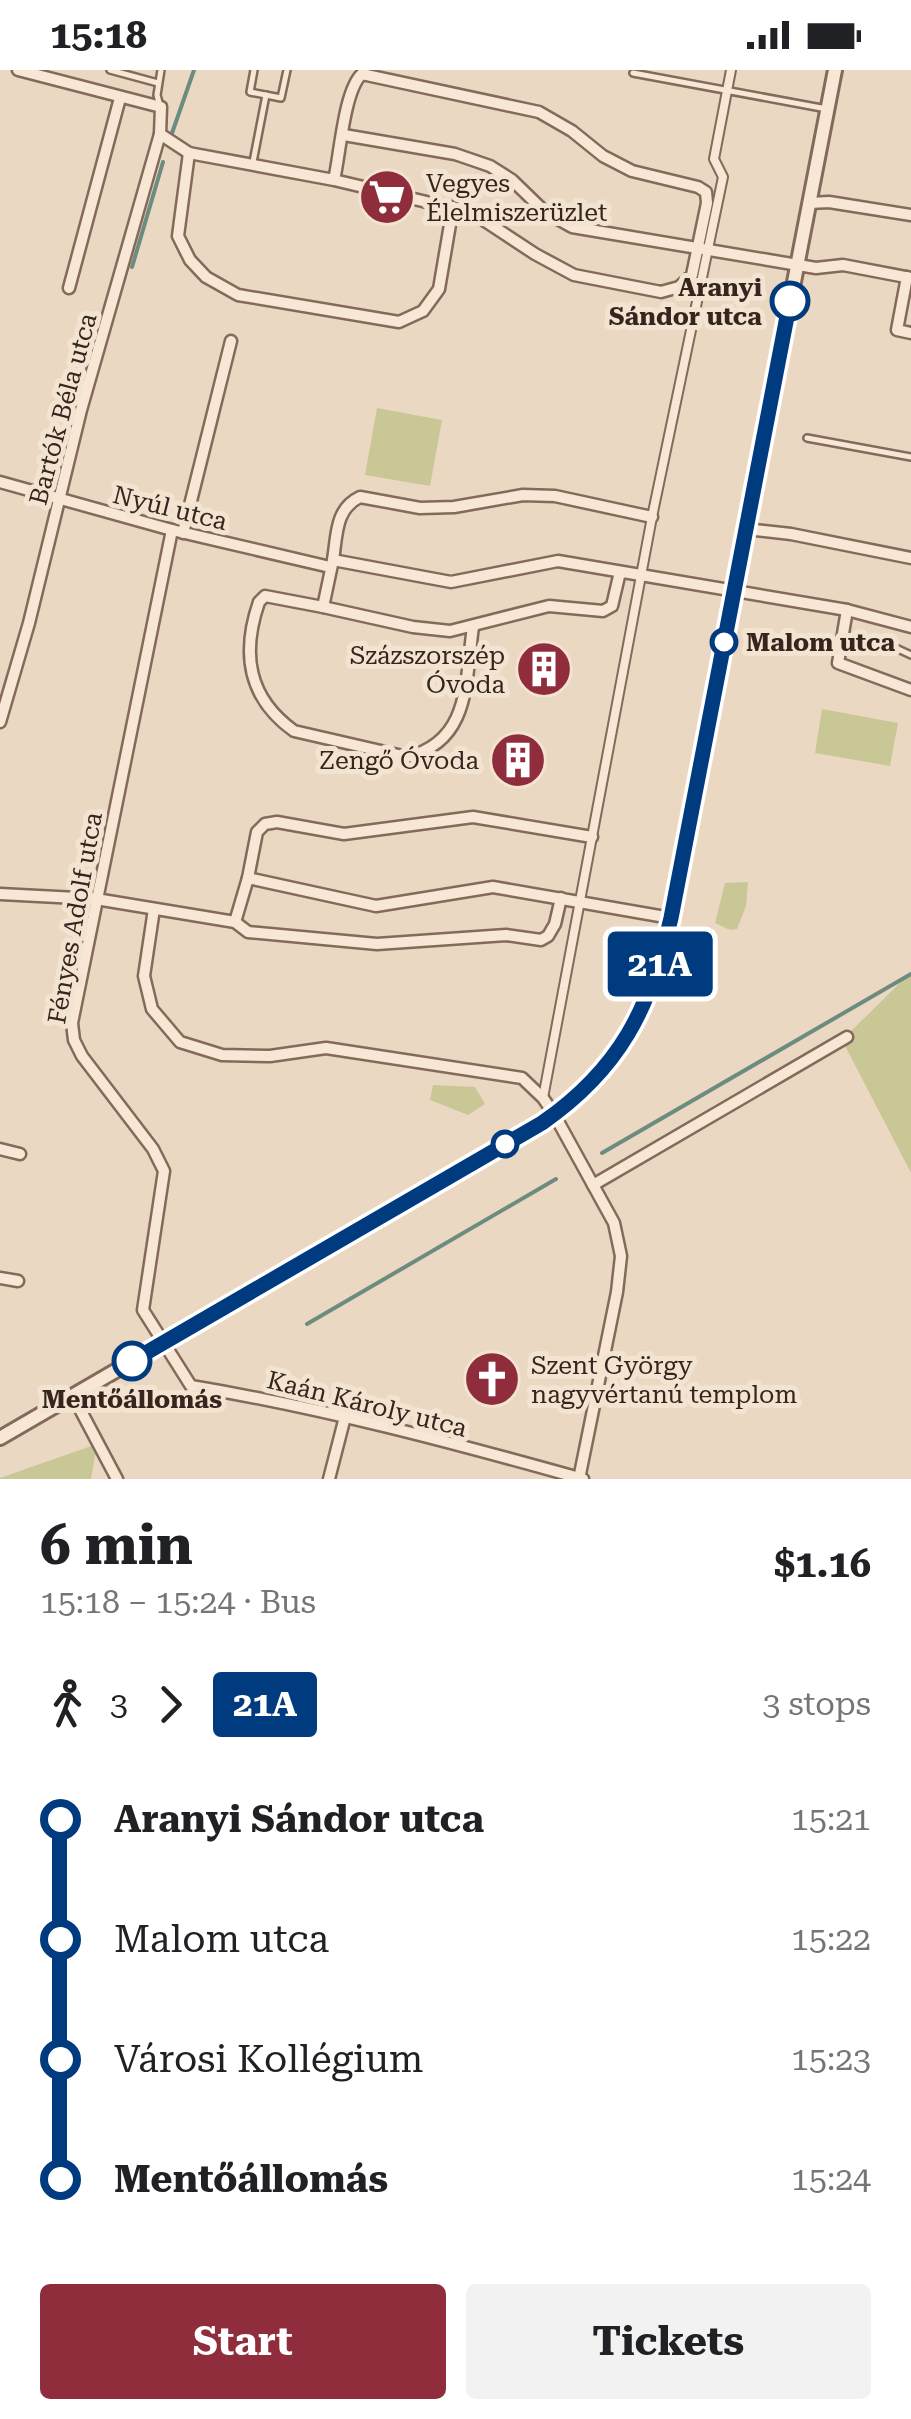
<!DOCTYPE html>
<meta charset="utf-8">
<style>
:root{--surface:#fff;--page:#f2f2f2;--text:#202124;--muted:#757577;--accent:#902d3d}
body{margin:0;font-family:"Roboto Serif",serif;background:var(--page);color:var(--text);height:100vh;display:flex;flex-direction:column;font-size:38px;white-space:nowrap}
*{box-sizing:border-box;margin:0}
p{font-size:32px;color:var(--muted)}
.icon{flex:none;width:55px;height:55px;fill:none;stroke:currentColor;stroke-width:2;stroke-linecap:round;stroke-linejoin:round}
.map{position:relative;height:1409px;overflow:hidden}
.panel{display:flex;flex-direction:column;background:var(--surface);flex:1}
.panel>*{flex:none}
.badge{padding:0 20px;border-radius:8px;font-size:35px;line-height:65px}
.map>.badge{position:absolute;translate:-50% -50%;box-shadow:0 0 0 5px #fff}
.legs{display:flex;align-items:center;gap:15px;height:110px;padding:0 40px;font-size:32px}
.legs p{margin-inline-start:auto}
.overview{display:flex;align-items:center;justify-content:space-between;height:170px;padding:0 40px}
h1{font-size:55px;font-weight:700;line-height:75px}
.action{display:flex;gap:20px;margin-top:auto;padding:20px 40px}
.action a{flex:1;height:115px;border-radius:10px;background:var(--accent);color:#fff;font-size:40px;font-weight:700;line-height:115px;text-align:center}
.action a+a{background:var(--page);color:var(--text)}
ul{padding:0 40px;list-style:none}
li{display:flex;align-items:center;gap:35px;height:120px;font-size:38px}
li i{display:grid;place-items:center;width:15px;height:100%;margin:0 12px;background:currentColor}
li i::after{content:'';width:25px;height:25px;margin:-12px;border:8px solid;border-radius:50%;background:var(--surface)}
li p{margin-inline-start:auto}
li:first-child i{background:linear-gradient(#0000 50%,currentColor 0)}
li:last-child i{background:linear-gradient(currentColor 50%,#0000 0)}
.status{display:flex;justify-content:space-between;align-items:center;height:70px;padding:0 50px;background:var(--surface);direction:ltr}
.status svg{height:28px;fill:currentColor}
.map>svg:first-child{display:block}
.green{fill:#c9c796}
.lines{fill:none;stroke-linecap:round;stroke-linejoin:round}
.stream{stroke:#6c8c7f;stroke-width:4}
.service-casing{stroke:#846a5a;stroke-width:10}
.pedestrian-casing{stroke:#846a5a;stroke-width:12}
.minor-casing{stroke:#846a5a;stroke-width:15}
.tertiary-casing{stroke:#846a5a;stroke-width:18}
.service{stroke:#f7e7d4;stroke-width:5}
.pedestrian{stroke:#f7e7d4;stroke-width:8}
.minor{stroke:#f7e7d4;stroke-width:10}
.tertiary{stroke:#f7e7d4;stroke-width:12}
.line-1-casing{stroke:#fff;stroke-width:22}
.line-1{stroke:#003b80;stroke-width:15}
.stop-1-dot{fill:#fff;stroke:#003b80;stroke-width:5}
.labels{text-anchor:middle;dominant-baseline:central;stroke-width:10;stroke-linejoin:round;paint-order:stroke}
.poi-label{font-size:25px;fill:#35251e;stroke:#f3e4d1;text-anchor:start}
.stop-label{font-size:25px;font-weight:bold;fill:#35251e;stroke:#f3e4d1;text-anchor:end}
.street-label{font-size:25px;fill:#35251e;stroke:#f3e4d1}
</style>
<div class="status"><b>15:18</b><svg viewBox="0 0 49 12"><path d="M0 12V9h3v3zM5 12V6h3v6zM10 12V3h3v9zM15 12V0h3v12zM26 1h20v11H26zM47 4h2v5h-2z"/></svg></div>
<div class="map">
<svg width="911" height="1409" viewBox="0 0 911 1409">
<rect width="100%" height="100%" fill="#ebd8c2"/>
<g class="green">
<polygon points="377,338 442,350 430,416 365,405"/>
<polygon points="822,639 898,653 890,696 815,683"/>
<polygon points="748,812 746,836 737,859 730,860 715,853 725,813"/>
<polygon points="911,902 911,1103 842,970"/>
<polygon points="433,1015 475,1017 485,1034 468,1045 430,1030"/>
<polygon points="97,1374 91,1409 0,1409 0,1408"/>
</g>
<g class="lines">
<g class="stream">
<polyline points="171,66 194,0"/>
<polyline points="132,197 163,92"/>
<polyline points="602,1083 911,904"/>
<polyline points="307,1254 556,1109"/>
</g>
<g class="service-casing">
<g id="service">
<polyline points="110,0 158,13"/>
<polyline points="254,0 250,22 281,28 287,0"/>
<polyline points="633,3 827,39"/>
<polyline points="160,36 157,25 161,0"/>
<polyline points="253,92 266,25"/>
<polyline points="807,368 911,387"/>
<polyline points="845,569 898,579 911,585"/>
</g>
</g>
<g class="pedestrian-casing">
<polyline id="pedestrian" points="543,1028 652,447 723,107 714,89 731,0"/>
</g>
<g class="minor-casing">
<g id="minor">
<path d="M160,64L189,83L334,110C340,85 344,20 362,4L539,42L572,61L603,86L632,101L698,117L706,122L707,133L692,205L679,217L661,222L574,205L535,184L473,143L334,110"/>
<polyline points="344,65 455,84 490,96 512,110 545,142 572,157 816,198 843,195 911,208"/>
<polyline points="189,83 178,166 190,190 206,207 238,225 399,252 423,241 439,219 453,137"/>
<polyline points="809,133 829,132 911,145"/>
<polyline points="907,207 897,260 911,263"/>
<polyline points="69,218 120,28"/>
<polyline points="0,412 172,460 330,497"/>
<polyline points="746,459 791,464 911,488"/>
<path d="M172,460L72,953L74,970L82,986L153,1079L164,1101L143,1240L191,1316C324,1338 454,1373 583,1409"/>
<polyline points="183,463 231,271"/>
<path d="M333,490C337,465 335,439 360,427L420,438L454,437L523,425L555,426L652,447"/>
<polyline points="620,502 612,536 603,541 549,536 450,561 413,557 323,537 333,490 451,512 558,491 847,540 911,557"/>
<path d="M323,537L265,526L259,532C241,584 248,628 294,661L407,687C471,671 465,611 473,557"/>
<polyline points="847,540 838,593 911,620"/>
<polyline points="0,652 29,553 81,340 160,64 161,37 18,0"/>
<polyline points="248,808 257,762 265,754 277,752 344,764 473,747 592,767"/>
<polyline points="0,824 96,829 235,852 248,862 377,874 506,865 541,870 548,866 555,854 561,828"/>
<polyline points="154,839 144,906 152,939 180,972 222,985 270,986 326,978 522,1008 543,1028 554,1044 614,1153 621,1186 617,1222 579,1409"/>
<polyline points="235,852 248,808 376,836 493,817 671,848"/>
<polyline points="0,1079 20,1084"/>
<polyline points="593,1115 847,967"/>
<polyline points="0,1208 18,1211"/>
<polyline points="73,1326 117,1409"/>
<polyline points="329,1409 345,1347"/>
</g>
</g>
<g class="tertiary-casing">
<path id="tertiary" d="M0,1368L542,1053C620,1000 651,937 671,848L835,0"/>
</g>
<use href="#service" class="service"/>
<use href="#pedestrian" class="pedestrian"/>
<use href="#minor" class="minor"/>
<use href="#tertiary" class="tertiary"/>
</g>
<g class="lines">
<g class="line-1-casing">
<path id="line-1" d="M132,1291L542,1053C620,999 650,938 671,848L790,231"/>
</g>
<use href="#line-1" class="line-1"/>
</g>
<defs>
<g id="supermarket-disc" transform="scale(2.875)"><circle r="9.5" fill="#902d3d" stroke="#f3e4d1"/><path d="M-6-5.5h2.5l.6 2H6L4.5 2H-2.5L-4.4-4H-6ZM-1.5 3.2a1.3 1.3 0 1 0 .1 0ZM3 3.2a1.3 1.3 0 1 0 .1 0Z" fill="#fff"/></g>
<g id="building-disc" transform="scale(2.875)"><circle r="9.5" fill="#902d3d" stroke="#f3e4d1"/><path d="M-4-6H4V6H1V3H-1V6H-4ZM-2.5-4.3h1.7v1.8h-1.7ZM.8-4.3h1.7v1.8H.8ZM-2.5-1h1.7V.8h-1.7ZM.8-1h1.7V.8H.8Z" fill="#fff"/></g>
<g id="church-disc" transform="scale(2.875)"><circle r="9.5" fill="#902d3d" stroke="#f3e4d1"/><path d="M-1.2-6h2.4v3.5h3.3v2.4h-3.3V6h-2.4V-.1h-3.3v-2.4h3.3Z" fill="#fff"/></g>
</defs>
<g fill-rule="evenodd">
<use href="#supermarket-disc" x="387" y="127"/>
<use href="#building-disc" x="544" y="599"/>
<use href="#building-disc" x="518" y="690"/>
<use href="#church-disc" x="492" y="1309"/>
</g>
<g class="stop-1-dot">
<circle cx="790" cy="231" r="18"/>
<circle cx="724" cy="572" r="12"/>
<circle cx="505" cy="1074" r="12"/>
<circle cx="132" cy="1291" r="18"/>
</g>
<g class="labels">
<g class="poi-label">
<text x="426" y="113">Vegyes<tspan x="426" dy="29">Élelmiszerüzlet</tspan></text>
<text x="505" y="585" text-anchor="end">Százszorszép<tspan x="505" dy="29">Óvoda</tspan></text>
<text x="479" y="690" text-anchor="end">Zengő Óvoda</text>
<text x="531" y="1295">Szent György<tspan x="531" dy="29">nagyvértanú templom</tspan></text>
</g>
<g class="stop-label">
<text x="762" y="217">Aranyi<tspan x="762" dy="29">Sándor utca</tspan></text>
<text x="746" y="572" text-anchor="start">Malom utca</text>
<text x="132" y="1329" text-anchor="middle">Mentőállomás</text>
</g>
<g class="street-label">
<text transform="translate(63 339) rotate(-75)">Bartók Béla utca</text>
<text transform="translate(170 438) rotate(14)">Nyúl utca</text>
<text transform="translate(75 848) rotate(-80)">Fényes Adolf utca</text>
<text transform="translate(367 1334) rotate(14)">Kaán Károly utca</text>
</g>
</g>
</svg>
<b class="badge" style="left:660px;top:894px;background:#003b80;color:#fff">21A</b>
</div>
<section class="panel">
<div class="overview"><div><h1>6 min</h1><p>15:18 – 15:24 · Bus</p></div><b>$1.16</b></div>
<div class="legs"><svg class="icon" aria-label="walk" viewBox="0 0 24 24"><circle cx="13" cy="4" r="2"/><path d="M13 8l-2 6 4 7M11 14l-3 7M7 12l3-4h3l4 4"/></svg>3<svg class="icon" aria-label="forward" viewBox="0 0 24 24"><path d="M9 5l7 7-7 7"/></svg><b class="badge" style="background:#003b80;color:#fff">21A</b><p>3 stops</p></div>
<ul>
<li><i style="color:#003b80"></i><b>Aranyi Sándor utca</b><p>15:21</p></li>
<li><i style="color:#003b80"></i><span>Malom utca</span><p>15:22</p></li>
<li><i style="color:#003b80"></i><span>Városi Kollégium</span><p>15:23</p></li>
<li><i style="color:#003b80"></i><b>Mentőállomás</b><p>15:24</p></li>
</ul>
<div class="action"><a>Start</a><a>Tickets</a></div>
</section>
